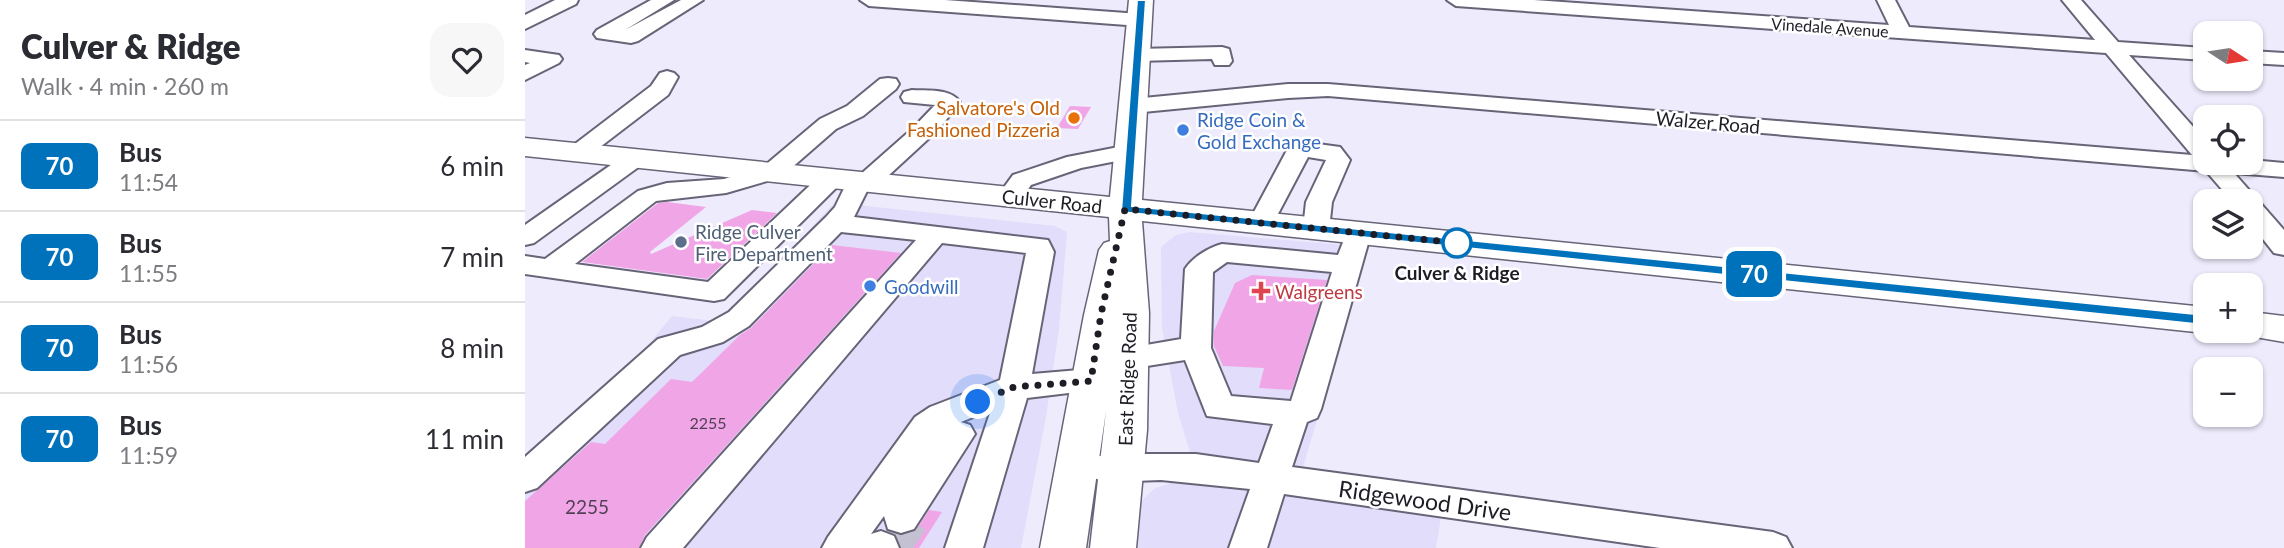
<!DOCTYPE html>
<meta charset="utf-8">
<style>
:root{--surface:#fff;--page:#f7f7f7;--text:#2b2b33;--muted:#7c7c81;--line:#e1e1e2}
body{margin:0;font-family:Lato,sans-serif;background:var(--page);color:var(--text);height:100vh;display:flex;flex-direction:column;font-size:26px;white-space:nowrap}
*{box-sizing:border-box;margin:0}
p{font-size:23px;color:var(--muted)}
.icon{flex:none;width:38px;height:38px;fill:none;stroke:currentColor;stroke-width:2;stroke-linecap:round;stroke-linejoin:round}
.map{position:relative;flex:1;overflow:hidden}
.side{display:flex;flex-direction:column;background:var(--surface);width:525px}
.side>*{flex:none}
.badge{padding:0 14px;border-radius:10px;font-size:24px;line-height:46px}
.needle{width:46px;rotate:102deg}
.controls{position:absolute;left:1668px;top:21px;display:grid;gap:14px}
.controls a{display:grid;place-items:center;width:70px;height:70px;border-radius:14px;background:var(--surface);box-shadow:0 2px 5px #0004;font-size:35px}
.you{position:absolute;width:35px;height:35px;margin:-18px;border:5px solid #fff;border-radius:50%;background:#1a73e8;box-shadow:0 0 0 10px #1a73e833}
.map>.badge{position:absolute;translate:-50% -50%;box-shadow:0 0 0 4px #fff}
.round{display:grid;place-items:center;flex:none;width:74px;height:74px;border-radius:21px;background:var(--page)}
.head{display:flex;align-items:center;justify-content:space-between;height:119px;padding:0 21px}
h1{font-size:33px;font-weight:800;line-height:52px}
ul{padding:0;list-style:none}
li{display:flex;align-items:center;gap:21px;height:91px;padding:0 21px;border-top:2px solid var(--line)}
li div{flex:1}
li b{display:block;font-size:26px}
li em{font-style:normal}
li .badge{min-width:77px;font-weight:700;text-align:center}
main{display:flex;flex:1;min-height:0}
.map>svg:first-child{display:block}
.built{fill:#e2ddfa}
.building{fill:#f0a6e6}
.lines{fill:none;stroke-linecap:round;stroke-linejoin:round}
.minor-tunnel{stroke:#c4c2d2;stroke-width:33;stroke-dasharray:33 17;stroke-linecap:butt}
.minor-casing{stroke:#686478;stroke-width:4}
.major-casing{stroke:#686478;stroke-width:3}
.minor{fill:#fff;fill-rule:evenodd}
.major{fill:#fff;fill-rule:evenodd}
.line{fill:#0072bc;stroke:#fff;stroke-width:2}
.walk{stroke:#1e1d25;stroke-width:7;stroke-dasharray:0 12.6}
.food-dot{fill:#e8710a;stroke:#fff;stroke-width:2.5}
.shop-dot{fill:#3f7fe0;stroke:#fff;stroke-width:2.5}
.service-dot{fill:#5c6f8a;stroke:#fff;stroke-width:2.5}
.stop-dot{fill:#fff;stroke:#0072bc;stroke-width:3.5}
.health-dot{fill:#e0444e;stroke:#fff;stroke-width:2.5}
.labels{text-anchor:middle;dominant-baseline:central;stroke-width:5;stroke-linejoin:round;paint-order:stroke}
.far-street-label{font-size:16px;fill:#1e1d25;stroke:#fff}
.number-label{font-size:16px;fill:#523f55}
.food-label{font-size:19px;fill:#c56008;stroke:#fff;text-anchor:end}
.shop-label{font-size:19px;fill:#366cbe;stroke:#fff;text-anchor:start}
.street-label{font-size:19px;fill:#1e1d25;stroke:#fff}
.service-label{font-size:19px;fill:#4e5e75;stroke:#fff;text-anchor:start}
.stop-label{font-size:19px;font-weight:bold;fill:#1e1d25;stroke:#fff}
.health-label{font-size:19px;fill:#be3a42;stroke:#fff;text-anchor:start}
.near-number-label{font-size:19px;fill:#523f55}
.near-street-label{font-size:23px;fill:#1e1d25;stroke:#fff}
</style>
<main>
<section class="side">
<div class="head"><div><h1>Culver &amp; Ridge</h1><p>Walk · 4 min · 260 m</p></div><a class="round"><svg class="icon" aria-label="heart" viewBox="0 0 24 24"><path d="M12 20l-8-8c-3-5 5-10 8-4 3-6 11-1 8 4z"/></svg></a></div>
<ul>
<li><span class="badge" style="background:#0072bc;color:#fff">70</span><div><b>Bus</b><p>11:54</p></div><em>6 min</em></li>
<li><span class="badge" style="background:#0072bc;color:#fff">70</span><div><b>Bus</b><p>11:55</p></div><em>7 min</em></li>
<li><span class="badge" style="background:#0072bc;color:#fff">70</span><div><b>Bus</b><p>11:56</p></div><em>8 min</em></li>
<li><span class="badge" style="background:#0072bc;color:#fff">70</span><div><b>Bus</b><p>11:59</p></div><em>11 min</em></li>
</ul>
</section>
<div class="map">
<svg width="1759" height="548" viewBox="0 0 1759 548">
<rect width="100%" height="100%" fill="#eeebfd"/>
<g class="built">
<polygon points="314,198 341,206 530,226 542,232 534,329 521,417 496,548 0,548 0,459 113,357 147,316 198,322"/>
<polygon points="664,232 844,247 778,467 723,462 665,452 653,413 637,328 636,247 651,235"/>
<polygon points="660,479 917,511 911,548 604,548 609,519 617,500 630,488"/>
</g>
<g class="building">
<polygon points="545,106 566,107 553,129 532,128"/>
<polygon points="142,202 181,207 125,252 126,254 227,210 252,213 182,279 57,262 133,203"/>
<polygon points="307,245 376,253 120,535 114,548 0,548 0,501 66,442 80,444 146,379 167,382 215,335 226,328"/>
<polygon points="727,275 802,280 767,390 734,388 739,368 698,366 689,346 689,331 710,283"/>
<polygon points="404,510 417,512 394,548 376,548 370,534 377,536 390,532"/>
</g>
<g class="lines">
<polyline class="minor-tunnel" points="368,548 391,515"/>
<g class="minor-casing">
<g id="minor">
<polygon points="30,0 53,0 51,4 0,29 0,15"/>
<polygon points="126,0 149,0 100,30 156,0 178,0 113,41 106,43 72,38 69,34 72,30"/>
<polygon points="335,0 420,0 615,14 625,20 615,26 344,6"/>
<polygon points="922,0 1009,0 1364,25 1352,0 1370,0 1384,27 1570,40 1537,0 1556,0 1593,42 1680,48 1680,60 1604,55 1680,140 1680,163 1726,163 1726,160 1759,163 1759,177 1709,173 1759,230 1759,255 1749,253 1726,224 1726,201 1707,201 1681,171 803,96 763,98 608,113 600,111 597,106 600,101 608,99 763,84 803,84 1667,155 1581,53 931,6"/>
<polygon points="697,47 704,49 707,61 704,65 690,65 687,59 612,61 605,59 602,55 605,51 612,49"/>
<polygon points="0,50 34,55 37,59 34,63 0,80 0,65 5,63 0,62"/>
<polygon points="1726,51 1759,53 1759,65 1726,63"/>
<polygon points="142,71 149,73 153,77 143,95 62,157 46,157 42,152 46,147 126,86 135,73"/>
<polygon points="363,78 371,79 374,84 371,89 338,116 311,129 256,177 201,193 131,201 50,264 183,282 298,173 307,171 316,173 319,178 316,183 199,299 189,301 0,274 0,256 20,259 113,191 142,183 199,179 238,167 295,119 322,106 355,79"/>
<path d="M387,90C403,91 425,88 435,102L414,129L351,187L343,189L329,217L523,240L529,252L507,374L566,369L577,373L582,381L577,389L502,398L458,548H420L466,410L436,422L445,425L450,434L389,529L376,533L363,529L359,516L346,534L356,531L369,536L374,548H297L303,537L390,417L405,407L475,380L501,253L417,243L158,548H116L122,537L391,240L316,232L224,326L198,342L155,355L12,488L0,492V457L133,339L177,327L204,312L301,217L310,207L325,176L336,174L387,129L410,105L379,102L376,97L379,92Z"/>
<polygon points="778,142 815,147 825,160 807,202 804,229 800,235 791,237 782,235 778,229 781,202 801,160 783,157 745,229 736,231 727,229 723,223 761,152 765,147"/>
<polygon points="604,145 612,147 616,152 612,157 556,168 506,185 494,202 485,205 476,202 472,197 488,175 542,157"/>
<polygon points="111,151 119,153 123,158 119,163 9,243 0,245 0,225 103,153"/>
<path d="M833,225L842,227L846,233L796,409L792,418L782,422L767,467L1248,532L1261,537L1267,548H1135L759,494L742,548H704L725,489L636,480L581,482L569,478L564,468L569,458L581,454H671L734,463L748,424L682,416L660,360L603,369L592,366L588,358L592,350L656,339L660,269C668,257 683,248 697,244L813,255L824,227ZM702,262L807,272L766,401L706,396L686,348L688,272Z"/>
</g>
</g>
<g class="major-casing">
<g id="major">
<polygon points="604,0 628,0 617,200 1680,307 1680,331 1686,331 1680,333 617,221 624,313 622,430 611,548 565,548 581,411 561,548 515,548 559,315 574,250 579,243 585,241 584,217 0,156 0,138 585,197"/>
<polygon points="1726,312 1759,316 1759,342 1713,334 1711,331 1726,331"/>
</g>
</g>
<use href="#minor" class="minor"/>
<use href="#major" class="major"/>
</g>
<polygon class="line" points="612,0 621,0 607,206 1680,315 1687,320 1680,325 596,212"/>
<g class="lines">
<polyline class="walk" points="453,402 489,387 566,381 576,314 600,209 943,244 932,243"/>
</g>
<circle class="food-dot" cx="549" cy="118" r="7"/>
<g class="shop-dot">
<circle cx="658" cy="130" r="7"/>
<circle cx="345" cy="286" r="7"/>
</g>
<circle class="service-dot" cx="156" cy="242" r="7"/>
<circle class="stop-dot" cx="932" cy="243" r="14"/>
<path class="health-dot" d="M732.5 280.5h7v7h7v7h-7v7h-7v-7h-7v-7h7z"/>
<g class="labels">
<g class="far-street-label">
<text transform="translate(1305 27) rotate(4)">Vinedale Avenue</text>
</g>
<g class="number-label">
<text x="183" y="422">2255</text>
</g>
<g class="food-label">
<text x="535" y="107">Salvatore's Old<tspan x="535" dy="22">Fashioned Pizzeria</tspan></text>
</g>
<g class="shop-label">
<text x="672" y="119">Ridge Coin &amp;<tspan x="672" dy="22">Gold Exchange</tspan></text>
<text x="359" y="286">Goodwill</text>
</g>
<g class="street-label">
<text transform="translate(1183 122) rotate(5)">Walzer Road</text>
<text transform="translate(527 201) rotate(6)">Culver Road</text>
<text transform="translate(602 379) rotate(-88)">East Ridge Road</text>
</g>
<g class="service-label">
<text x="170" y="231">Ridge Culver<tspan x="170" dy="22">Fire Department</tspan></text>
</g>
<g class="stop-label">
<text x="932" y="272">Culver &amp; Ridge</text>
</g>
<g class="health-label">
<text x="750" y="291">Walgreens</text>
</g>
<g class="near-number-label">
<text x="62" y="506">2255</text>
</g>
<g class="near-street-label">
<text transform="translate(900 500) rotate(8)">Ridgewood Drive</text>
</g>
</g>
</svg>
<div class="controls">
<a><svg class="needle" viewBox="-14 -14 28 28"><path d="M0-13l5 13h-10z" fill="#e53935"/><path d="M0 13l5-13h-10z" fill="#7c7c81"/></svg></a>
<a><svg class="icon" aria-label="locate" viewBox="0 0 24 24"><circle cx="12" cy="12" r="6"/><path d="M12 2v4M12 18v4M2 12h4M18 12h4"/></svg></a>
<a><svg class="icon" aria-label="layers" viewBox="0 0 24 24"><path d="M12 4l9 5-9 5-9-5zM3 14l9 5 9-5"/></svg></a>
<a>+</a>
<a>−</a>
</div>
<div class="you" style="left:453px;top:402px"></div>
<b class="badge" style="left:1229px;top:274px;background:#0072bc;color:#fff">70</b>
</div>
</main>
